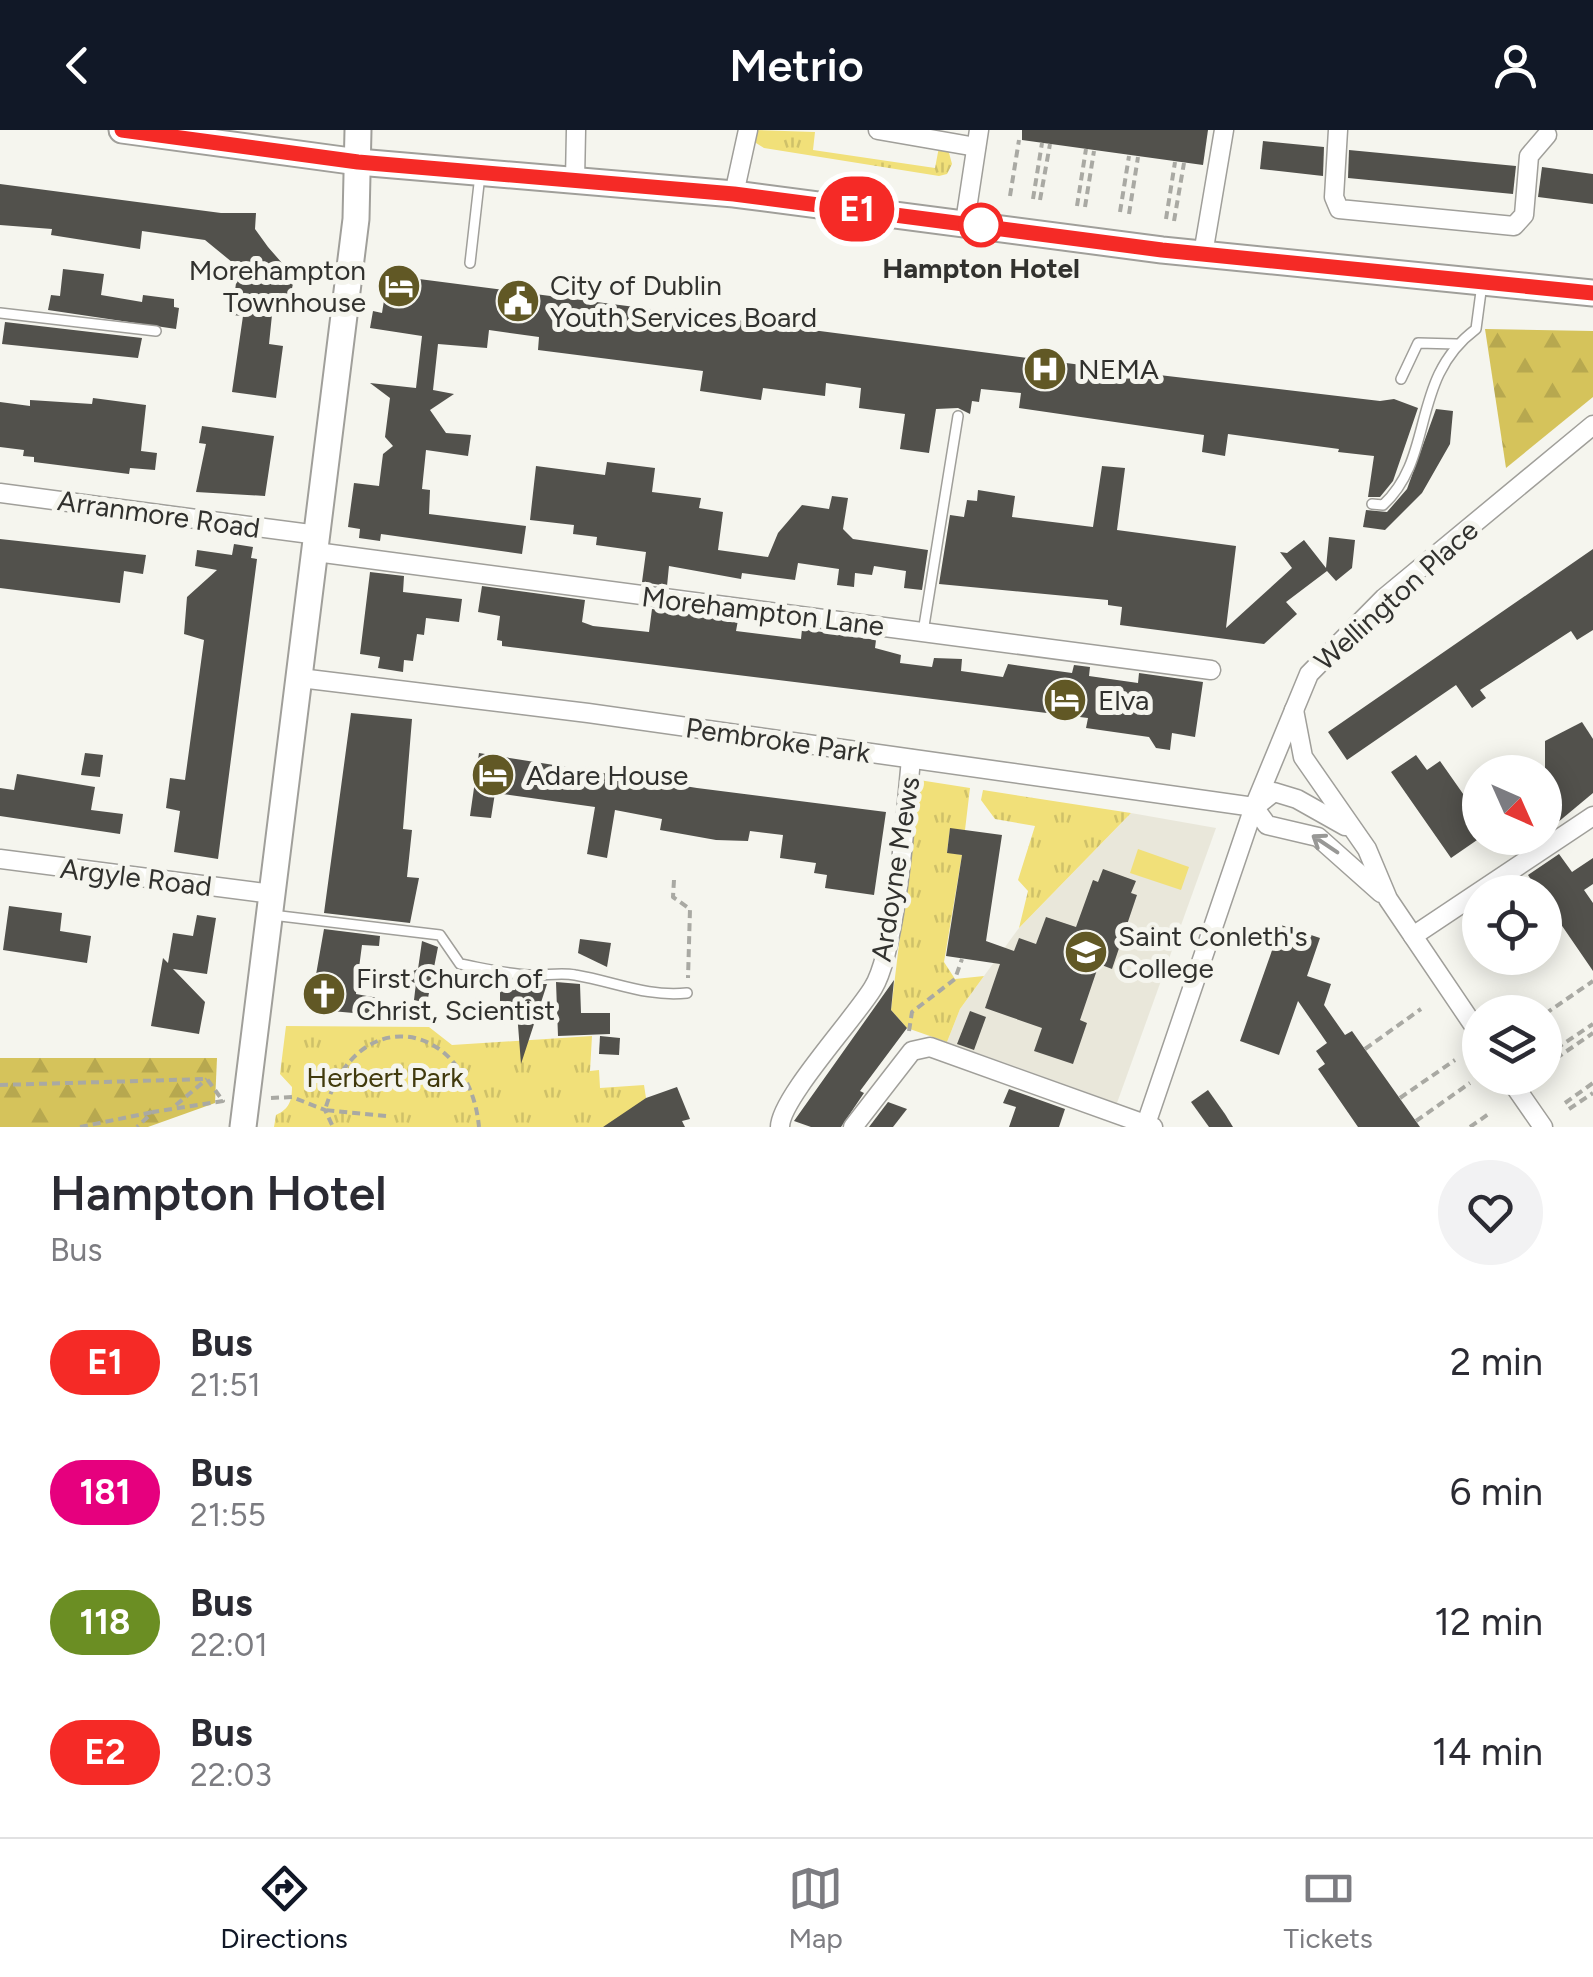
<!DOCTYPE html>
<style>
:root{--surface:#fff;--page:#f2f2f3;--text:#2b2b33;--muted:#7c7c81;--line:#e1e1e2;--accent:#111827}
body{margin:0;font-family:Figtree,sans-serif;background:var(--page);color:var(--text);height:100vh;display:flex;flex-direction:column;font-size:38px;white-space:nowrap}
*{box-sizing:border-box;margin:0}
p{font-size:32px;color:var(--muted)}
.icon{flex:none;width:55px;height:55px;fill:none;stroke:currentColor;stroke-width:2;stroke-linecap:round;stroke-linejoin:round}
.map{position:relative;height:997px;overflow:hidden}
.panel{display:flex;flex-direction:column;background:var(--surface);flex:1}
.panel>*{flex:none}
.badge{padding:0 20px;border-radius:32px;font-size:35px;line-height:65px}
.needle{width:65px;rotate:135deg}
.tools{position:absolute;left:1462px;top:625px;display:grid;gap:20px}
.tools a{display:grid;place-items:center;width:100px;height:100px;border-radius:50%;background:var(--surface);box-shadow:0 5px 25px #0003;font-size:50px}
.map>.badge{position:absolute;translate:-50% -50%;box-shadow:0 0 0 5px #fff}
.round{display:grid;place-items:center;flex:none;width:105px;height:105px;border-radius:52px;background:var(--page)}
.head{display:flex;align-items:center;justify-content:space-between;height:170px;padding:0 50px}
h1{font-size:48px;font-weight:600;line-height:75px}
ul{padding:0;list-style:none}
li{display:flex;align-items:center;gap:30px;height:130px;padding:0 50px}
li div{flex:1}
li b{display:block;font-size:38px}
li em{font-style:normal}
li .badge{min-width:110px;font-weight:700;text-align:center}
header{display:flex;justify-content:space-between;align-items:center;height:130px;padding:0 50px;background:var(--accent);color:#fff;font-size:45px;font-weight:600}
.tabs{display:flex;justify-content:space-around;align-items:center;height:140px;border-top:2px solid var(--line);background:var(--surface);font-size:28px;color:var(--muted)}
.tabs a{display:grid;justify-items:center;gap:5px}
.tabs .active{color:var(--accent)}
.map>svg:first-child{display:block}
.built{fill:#e9e7da}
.grass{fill:url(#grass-tufts)}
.forest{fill:url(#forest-firs)}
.pitch{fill:#f1e079}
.building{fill:#52514c}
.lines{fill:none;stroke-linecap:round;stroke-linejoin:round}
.lane-casing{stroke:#a09f9a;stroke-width:12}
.street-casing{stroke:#a09f9a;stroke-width:21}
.secondary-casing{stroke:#a09f9a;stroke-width:29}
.path{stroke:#a9a9a3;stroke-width:4;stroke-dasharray:8 5;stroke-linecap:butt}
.lane{stroke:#fff;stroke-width:9}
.street{stroke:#fff;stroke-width:18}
.secondary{stroke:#fff;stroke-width:25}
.oneway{stroke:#989896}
.line-casing{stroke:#fff;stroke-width:22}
.line{stroke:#f52a26;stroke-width:15}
.stop-dot{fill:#fff;stroke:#f52a26;stroke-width:5}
.labels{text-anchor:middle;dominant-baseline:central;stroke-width:10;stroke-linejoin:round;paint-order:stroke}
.stop-label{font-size:28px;font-weight:bold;fill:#31312e;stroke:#f5f5ee}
.poi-label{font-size:28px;fill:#31312e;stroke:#f5f5ee;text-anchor:start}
.street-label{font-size:28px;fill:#31312e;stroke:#f5f5ee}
.park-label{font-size:28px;fill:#413a0d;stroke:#f5f5ee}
</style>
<header><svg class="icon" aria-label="back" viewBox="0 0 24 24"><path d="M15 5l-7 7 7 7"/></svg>Metrio<svg class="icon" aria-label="person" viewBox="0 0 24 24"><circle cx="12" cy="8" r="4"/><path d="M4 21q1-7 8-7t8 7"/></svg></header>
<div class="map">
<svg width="1593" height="997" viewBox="0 0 1593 997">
<defs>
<pattern id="grass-tufts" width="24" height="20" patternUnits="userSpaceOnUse" patternTransform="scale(2.5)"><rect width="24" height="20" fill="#f1e079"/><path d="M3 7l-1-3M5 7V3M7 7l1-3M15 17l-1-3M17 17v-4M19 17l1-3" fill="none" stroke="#cfc169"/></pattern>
<pattern id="forest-firs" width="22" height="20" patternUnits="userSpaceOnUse" patternTransform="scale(2.5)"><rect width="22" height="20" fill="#d5c35b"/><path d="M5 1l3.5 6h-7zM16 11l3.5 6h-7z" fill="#b7a84f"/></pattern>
</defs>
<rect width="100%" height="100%" fill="#f5f5ee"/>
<polygon class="built" points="1131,683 1216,698 1117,973 947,912 960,879 1019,798"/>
<g class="grass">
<polygon points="754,0 815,2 813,20 935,38 939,17 948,19 952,34 947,44 939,46 764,18 756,13"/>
<polygon points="919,650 970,658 965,700 950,699 947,722 962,725 944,832 955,849 984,846 960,879 947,912 907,898 891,880"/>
<polygon points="983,660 1131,683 1019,798 1028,761 1018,750 1035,696 995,689 981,670"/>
<path d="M286,896L429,897L452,915L592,906L590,941L599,940L600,958L644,955L646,968L615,997H274L276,985C289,979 292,971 292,957L280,944Z"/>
</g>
<g class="forest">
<polygon points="1485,199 1593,201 1593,267 1506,338"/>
<polygon points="0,928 217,928 215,973 148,997 0,997"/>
</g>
<polygon class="pitch" points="1138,719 1189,737 1181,760 1130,743"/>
<g class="building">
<polygon points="1022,0 1208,0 1203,35 1022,10"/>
<polygon points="1263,11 1324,17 1323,46 1260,39"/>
<polygon points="1349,20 1516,36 1513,64 1348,48"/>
<polygon points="1542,37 1593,44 1593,74 1538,67"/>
<polygon points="0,54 221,83 256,83 255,99 268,117 282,133 297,135 288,177 273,175 269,214 283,216 276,268 232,262 243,186 232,185 238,137 205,110 142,101 140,119 51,105 52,99 0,95"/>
<polygon points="63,139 104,144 101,165 142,172 143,165 174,169 174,177 179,178 176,199 48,180 51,165 60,166"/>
<polygon points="388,145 1159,245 1380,271 1394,269 1418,278 1393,351 1380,367 1368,367 1374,326 1338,322 1339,319 1228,304 1225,326 1202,322 1204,305 1019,278 1021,263 981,259 979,272 972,271 970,284 958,278 936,279 929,323 900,319 905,284 859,278 861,258 826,253 825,266 763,258 761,270 700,261 703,241 538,220 539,207 489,200 487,218 438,214 433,260 454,264 430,280 446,303 471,305 468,326 426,320 422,359 430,360 429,384 526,396 522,424 381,404 380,411 359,408 360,399 348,397 354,353 379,356 383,324 393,316 385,307 390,268 370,253 416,258 422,206 370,198 373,181 382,183"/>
<polygon points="5,192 142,208 138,228 2,214"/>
<polygon points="93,268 146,275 141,321 157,323 155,340 130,338 129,344 34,332 34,327 23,326 24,320 0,317 0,272 30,276 30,270 92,274"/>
<polygon points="1436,279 1453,281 1450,314 1422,363 1385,400 1363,397 1366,380 1387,382 1407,359"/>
<polygon points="202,296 274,306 265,366 196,362 206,314 199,313"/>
<polygon points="607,332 655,338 652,362 701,368 699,378 723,382 718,420 768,427 778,403 802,375 829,379 832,366 848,368 843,399 853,409 928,420 922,460 904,458 906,441 874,436 872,445 855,443 854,457 837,455 839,439 798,433 795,450 742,443 741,449 669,436 667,456 642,452 646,422 596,415 597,407 573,404 574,395 530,390 536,336 605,345"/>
<polygon points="1102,336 1125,338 1117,400 1236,416 1226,498 1292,438 1280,422 1287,423 1304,410 1326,438 1329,407 1355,410 1352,438 1336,451 1327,441 1286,472 1297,484 1264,514 1120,495 1122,477 1108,475 1108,470 939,454 950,385 964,387 967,370 977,371 978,360 1015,366 1012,387 1093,397"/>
<polygon points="0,409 146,425 143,444 124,441 120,473 0,458"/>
<polygon points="234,414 253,417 251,428 257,429 218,729 174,722 180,681 166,678 170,648 185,650 204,510 184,504 187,467 217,440 195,436 197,420 232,425"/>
<polygon points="1593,419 1593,500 1577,510 1571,501 1480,560 1486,568 1472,578 1456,555 1347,630 1328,602"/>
<polygon points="370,442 404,446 403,462 462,469 459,492 426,488 424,505 417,504 413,531 404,530 403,542 378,538 380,527 360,524"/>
<polygon points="482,456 585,470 582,492 593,496 649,502 652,479 738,490 736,501 801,509 802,499 876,510 875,518 901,525 900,533 932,537 934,528 962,529 961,541 1003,547 1008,534 1072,543 1074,535 1090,537 1089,546 1138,553 1139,543 1203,552 1195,607 1172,603 1170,620 1156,618 1149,607 1086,598 1088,588 502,516 502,511 497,510 500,486 478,482"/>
<polygon points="351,583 412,589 403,699 412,700 407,747 419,748 410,793 324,783"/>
<polygon points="1582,592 1593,609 1593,663 1545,703 1545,611"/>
<polygon points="85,623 103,625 100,647 81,645"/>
<polygon points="479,623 697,658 886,682 874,765 825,758 827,745 814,743 816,733 780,728 783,705 750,701 748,711 716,710 660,700 662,689 615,680 607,728 587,724 595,677 495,663 491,688 470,686"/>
<polygon points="1416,625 1427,640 1440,631 1480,688 1480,708 1451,728 1391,642"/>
<polygon points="17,644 95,657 91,680 123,684 120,704 0,686 0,658 14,660"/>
<polygon points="950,698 1002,705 986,811 1014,821 1019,808 1036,814 1046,787 1076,797 1093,750 1098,752 1103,739 1136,751 1131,763 1137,765 1112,839 1099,834 1080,890 1087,893 1073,934 1034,921 1042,898 985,878 1000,834 946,826 962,725 947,723"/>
<polygon points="1559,724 1572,742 1593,728 1593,754 1584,760 1593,773 1593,841 1545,771 1545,762 1539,762 1528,745"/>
<polygon points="9,776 62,783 60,801 91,806 87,833 3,820"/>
<polygon points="197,785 216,788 207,844 173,839 205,872 199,904 151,896 163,828 168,833 173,803 193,806"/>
<polygon points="1281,795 1320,808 1307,846 1331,854 1324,875 1345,905 1352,901 1420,997 1358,997 1318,939 1325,934 1316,921 1327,913 1298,871 1279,925 1240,911"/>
<polygon points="324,799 380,806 379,816 362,815 357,853 356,864 378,868 375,885 310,879"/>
<polygon points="580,809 611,813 607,837 578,823"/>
<polygon points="422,811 438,817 427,873 414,870 416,853 394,849 418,839"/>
<polygon points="894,850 891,880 907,898 860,961 864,963 841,997 811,997 794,991"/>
<polygon points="556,852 580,854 581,883 610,883 610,904 558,906"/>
<polygon points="515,854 547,854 521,934 517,882 500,882 500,861 515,860"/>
<polygon points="970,881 986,887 974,920 957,914"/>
<polygon points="600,906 620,908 619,925 599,924"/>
<polygon points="677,957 690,989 682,991 685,997 603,997 646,968"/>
<polygon points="1009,959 1065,979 1059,997 1009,997 1016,977 1003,973"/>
<polygon points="1208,960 1225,984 1233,997 1209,997 1191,972"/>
<polygon points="888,972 907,979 893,997 869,997"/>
</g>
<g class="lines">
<g class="lane-casing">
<g id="lane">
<polyline points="470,133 480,45"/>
<polyline points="0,183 156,201"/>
<polyline points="1401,249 1418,213 1456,214"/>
<path d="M1372,374L1383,375C1436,326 1409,249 1476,199L1482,154"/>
<polyline points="923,502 958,286"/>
<path d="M272,785L440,805L460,834C482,838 506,844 529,845C544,846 560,842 575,845C616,852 646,867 687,863"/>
</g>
</g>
<g class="street-casing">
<g id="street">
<polyline points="878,0 976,17"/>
<polyline points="1338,0 1334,67 1339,79 1514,96 1524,85 1529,26 1547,5"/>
<polyline points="575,50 576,0"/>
<polyline points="734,64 748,0"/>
<polyline points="965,92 979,0"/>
<polyline points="1203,124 1224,0"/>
<polyline points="0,363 318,405"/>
<polyline points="316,422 1211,540"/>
<polyline points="300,548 588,583 1254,677"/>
<polyline points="1294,580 1303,627 1367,719 1388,769 1480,905"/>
<polyline points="1254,677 1267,695 1318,707 1381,763"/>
<polyline points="1255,677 1274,662 1297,669 1345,696"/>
<polyline points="0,729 272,764"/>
<polyline points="1413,806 1593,686"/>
<polyline points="1509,948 1543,997"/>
<path d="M780,997C780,969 855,888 873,858C897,819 906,679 911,629"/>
<polyline points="853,997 912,921 930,917 1153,997"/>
<polyline points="1145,997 1254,677 1309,544 1384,468 1593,295"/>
</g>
</g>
<g class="secondary-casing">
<g id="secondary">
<polyline points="122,0 358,32 734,64 1162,120 1593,163"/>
<polyline points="243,997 356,89 358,0"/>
</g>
</g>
<g class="path">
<polyline points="1010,66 1019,10"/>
<polyline points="1033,69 1042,13"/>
<polyline points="1040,70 1050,14"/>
<polyline points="1077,76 1086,19"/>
<polyline points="1085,77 1094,21"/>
<polyline points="1120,82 1129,26"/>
<polyline points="1129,84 1138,27"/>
<polyline points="1166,89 1175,32"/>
<polyline points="1174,91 1184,33"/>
<polyline points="674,750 673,767 690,779 688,848"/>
<polyline points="1545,884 1593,851"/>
<polyline points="909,901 912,882 955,849 962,829"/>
<polyline points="1365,919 1421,879"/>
<polyline points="1545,926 1593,894"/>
<polyline points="1545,936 1593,903"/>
<polyline points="0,955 207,949 223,971 153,982 137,997"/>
<polyline points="271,968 292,967 325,980 333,997"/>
<polyline points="1400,968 1455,930"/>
<polyline points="1565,973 1593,953"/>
<polyline points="176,975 207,949"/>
<polyline points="1569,979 1593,963"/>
<path d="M386,986L325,980C357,868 469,892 479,997"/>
<polyline points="1416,991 1470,953"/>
<polyline points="80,997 153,982"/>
<polyline points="1470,997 1490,983"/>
</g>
<use href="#lane" class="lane"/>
<use href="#street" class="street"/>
<use href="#secondary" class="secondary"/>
</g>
<defs><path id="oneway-shaft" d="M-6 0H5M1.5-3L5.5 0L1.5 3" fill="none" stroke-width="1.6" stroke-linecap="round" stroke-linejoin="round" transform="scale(2.5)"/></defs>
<use class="oneway" href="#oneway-shaft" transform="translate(1325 714) rotate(-146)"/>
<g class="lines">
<g class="line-casing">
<polyline id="line" points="122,0 358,32 734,64 1162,120 1593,163"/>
</g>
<use href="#line" class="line"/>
</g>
<defs>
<g id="hotel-disc" transform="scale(2.25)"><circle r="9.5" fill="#615825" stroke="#f5f5ee"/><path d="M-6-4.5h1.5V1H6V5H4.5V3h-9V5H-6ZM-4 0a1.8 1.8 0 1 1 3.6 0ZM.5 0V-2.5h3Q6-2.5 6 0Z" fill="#fff"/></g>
<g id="civic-disc" transform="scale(2.25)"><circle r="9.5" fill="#615825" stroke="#f5f5ee"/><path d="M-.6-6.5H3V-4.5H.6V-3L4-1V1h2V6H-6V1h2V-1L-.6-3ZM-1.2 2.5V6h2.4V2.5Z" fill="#fff"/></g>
<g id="hospital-disc" transform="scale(2.25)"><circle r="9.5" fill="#615825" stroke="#f5f5ee"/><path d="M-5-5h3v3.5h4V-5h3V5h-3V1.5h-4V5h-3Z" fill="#fff"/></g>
<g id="school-disc" transform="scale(2.25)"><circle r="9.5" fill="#615825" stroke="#f5f5ee"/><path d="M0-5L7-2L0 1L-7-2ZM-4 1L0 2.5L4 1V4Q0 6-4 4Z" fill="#fff"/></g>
<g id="church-disc" transform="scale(2.25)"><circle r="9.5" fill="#615825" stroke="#f5f5ee"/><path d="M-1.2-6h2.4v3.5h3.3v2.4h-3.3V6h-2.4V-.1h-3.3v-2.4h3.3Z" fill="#fff"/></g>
</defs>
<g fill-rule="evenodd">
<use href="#hotel-disc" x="399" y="156"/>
<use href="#civic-disc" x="518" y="171"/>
<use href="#hospital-disc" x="1045" y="239"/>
<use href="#hotel-disc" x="1065" y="570"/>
<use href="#hotel-disc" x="493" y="645"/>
<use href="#school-disc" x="1086" y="822"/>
<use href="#church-disc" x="324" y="864"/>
</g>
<circle class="stop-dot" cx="981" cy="95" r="20"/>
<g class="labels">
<g class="stop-label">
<text x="981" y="138">Hampton Hotel</text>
</g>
<g class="poi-label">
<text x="366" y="140" text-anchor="end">Morehampton<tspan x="366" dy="32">Townhouse</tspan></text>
<text x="550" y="155">City of Dublin<tspan x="550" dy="32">Youth Services Board</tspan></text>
<text x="1078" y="239">NEMA</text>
<text x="1098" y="570">Elva</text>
<text x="526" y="645">Adare House</text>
<text x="1118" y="806">Saint Conleth's<tspan x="1118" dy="32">College</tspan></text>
<text x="356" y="848">First Church of<tspan x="356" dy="32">Christ, Scientist</tspan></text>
</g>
<g class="street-label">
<text transform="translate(159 384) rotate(8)">Arranmore Road</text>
<text transform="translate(1396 465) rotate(-42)">Wellington Place</text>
<text transform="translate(763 481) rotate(7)">Morehampton Lane</text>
<text transform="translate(778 610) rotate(8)">Pembroke Park</text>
<text transform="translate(895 739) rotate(-81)">Ardoyne Mews</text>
<text transform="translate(136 747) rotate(7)">Argyle Road</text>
</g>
<g class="park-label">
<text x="385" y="947">Herbert Park</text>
</g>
</g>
</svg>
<div class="tools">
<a><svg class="needle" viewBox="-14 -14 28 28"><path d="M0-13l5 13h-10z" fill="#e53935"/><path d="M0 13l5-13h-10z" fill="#7c7c81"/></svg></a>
<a><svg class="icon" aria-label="locate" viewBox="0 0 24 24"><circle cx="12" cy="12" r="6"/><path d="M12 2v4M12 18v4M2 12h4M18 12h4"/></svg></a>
<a><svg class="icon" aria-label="layers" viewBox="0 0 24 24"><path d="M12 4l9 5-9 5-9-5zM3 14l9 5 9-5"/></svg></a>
</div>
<b class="badge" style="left:857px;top:79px;background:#f52a26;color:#fff">E1</b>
</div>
<section class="panel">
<div class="head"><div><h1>Hampton Hotel</h1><p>Bus</p></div><a class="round"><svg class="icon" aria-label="heart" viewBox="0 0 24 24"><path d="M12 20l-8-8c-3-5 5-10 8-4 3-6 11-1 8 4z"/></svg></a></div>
<ul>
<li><span class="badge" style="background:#f52a26;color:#fff">E1</span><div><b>Bus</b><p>21:51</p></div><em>2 min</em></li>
<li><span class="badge" style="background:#e6007e;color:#fff">181</span><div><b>Bus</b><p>21:55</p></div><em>6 min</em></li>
<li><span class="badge" style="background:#6b8e23;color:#fff">118</span><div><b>Bus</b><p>22:01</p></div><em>12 min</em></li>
<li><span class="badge" style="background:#f52a26;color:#fff">E2</span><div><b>Bus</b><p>22:03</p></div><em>14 min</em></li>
</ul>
</section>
<nav class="tabs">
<a class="active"><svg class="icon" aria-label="directions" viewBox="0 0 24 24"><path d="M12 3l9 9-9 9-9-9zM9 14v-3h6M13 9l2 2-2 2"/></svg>Directions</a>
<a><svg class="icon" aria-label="map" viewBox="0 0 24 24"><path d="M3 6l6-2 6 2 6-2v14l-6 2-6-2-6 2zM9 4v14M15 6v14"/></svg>Map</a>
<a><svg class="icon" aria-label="tickets" viewBox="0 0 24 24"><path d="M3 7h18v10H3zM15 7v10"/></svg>Tickets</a>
</nav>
